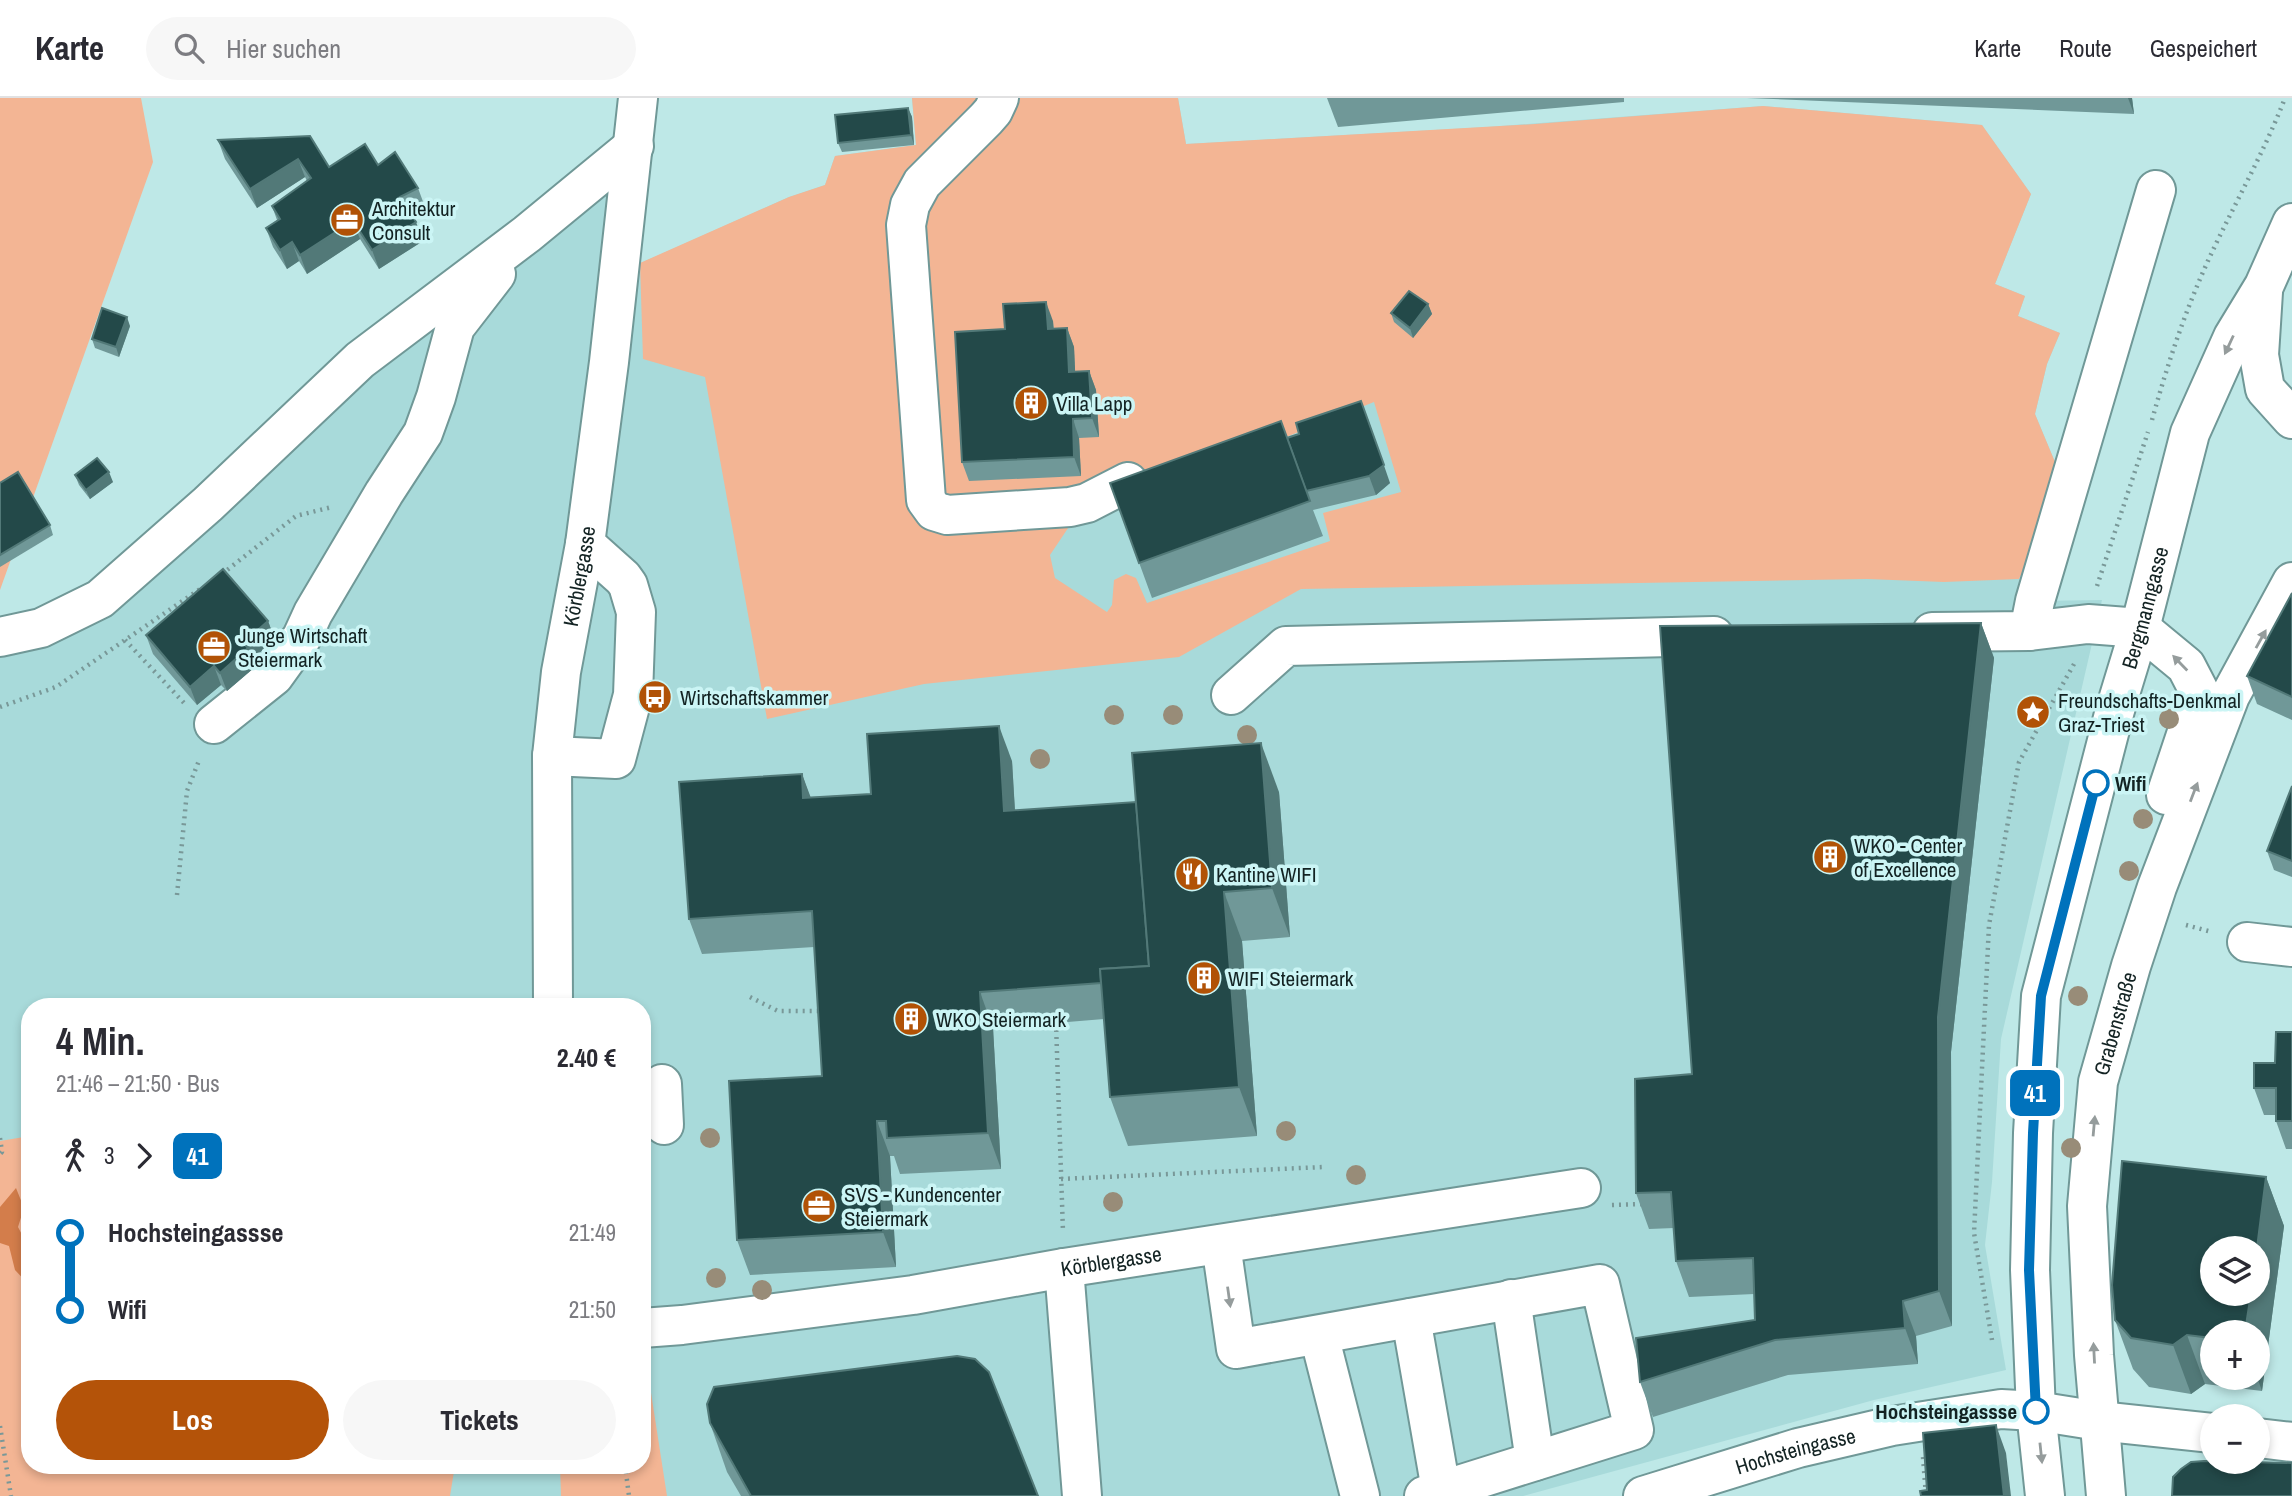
<!DOCTYPE html>
<html lang="de">
<meta charset="utf-8">
<style>
:root{--surface:#fff;--page:#f7f7f7;--text:#2b2b33;--muted:#7c7c81;--line:#e1e1e2;--accent:#b45309}
body{margin:0;font-family:"Archivo Narrow",sans-serif;background:var(--page);color:var(--text);height:100vh;display:flex;flex-direction:column;font-size:26px;white-space:nowrap}
*{box-sizing:border-box;margin:0}
p{font-size:23px;color:var(--muted)}
.icon{flex:none;width:38px;height:38px;fill:none;stroke:currentColor;stroke-width:2;stroke-linecap:round;stroke-linejoin:round}
.map{position:relative;flex:1;overflow:hidden}
.panel{position:absolute;left:21px;top:900px;width:630px;height:476px;display:flex;flex-direction:column;background:var(--surface);border-radius:28px;box-shadow:0 4px 10px #0003}
.panel>*{flex:none}
.badge{padding:0 14px;border-radius:10px;font-size:24px;line-height:46px}
.fabs{position:absolute;left:2200px;top:1138px;display:grid;gap:14px}
.fabs a{display:grid;place-items:center;width:70px;height:70px;border-radius:50%;background:var(--surface);box-shadow:0 4px 10px #0003;font-size:35px}
.map>.badge{position:absolute;translate:-50% -50%;box-shadow:0 0 0 4px #fff}
.legs{display:flex;align-items:center;gap:10px;height:77px;padding:0 35px;font-size:23px}
.legs p{margin-inline-start:auto}
.overview{display:flex;align-items:center;justify-content:space-between;height:119px;padding:0 35px}
h1{font-size:38px;font-weight:800;line-height:52px}
.primary-button{display:flex;gap:14px;margin-top:auto;padding:14px 35px}
.primary-button a{flex:1;height:80px;border-radius:42px;background:var(--accent);color:#fff;font-size:28px;font-weight:800;line-height:80px;text-align:center}
.primary-button a+a{background:var(--page);color:var(--text)}
ul{padding:0 35px;list-style:none}
li{display:flex;align-items:center;gap:24px;height:77px;font-size:26px}
li i{display:grid;place-items:center;width:10px;height:100%;margin:0 9px;background:currentColor}
li i::after{content:'';width:18px;height:18px;margin:-9px;border:5px solid;border-radius:50%;background:var(--surface)}
li p{margin-inline-start:auto}
li:first-child i{background:linear-gradient(#0000 50%,currentColor 0)}
li:last-child i{background:linear-gradient(currentColor 50%,#0000 0)}
header{display:flex;align-items:center;gap:42px;box-sizing:border-box;height:98px;padding:0 35px;background:var(--surface);border-bottom:2px solid var(--line)}
header strong{font-size:33px}
nav{display:flex;gap:38px;margin-inline-start:auto;font-size:24px}
.search{width:490px;height:63px;background:var(--page);display:flex;align-items:center;gap:18px;box-sizing:border-box;padding:0 24px;border-radius:38px;color:var(--muted);font-size:26px}
.map>svg:first-child{display:block}
.built{fill:#a8dada;fill-rule:evenodd}
.green{fill:#f3b594;fill-rule:evenodd}
.water{fill:#d37d4b}
.lines{fill:none;stroke-linecap:round;stroke-linejoin:round}
.minor-casing{stroke:#709897;stroke-width:42}
.major-casing{stroke:#709897;stroke-width:42}
.path{stroke:#799898;stroke-width:4.5;stroke-dasharray:2 5;stroke-linecap:butt}
.minor{stroke:#fff;stroke-width:38}
.major{stroke:#fff;stroke-width:38}
.tree{fill:#988c78}
.wall{fill:#709898;fill-rule:evenodd}
.shaded-wall{fill:#527978}
.building{fill:#234949;stroke:#527978;stroke-width:2}
.oneway{fill:#959c9c}
.line-1-casing{stroke:#fff;stroke-width:16}
.line-1{stroke:#0072bc;stroke-width:10}
.stop-1-dot{fill:#fff;stroke:#0072bc;stroke-width:3.5}
.labels{text-anchor:middle;dominant-baseline:central;stroke-width:7;stroke-linejoin:round;paint-order:stroke}
.poi-label{font-size:21px;fill:#132323;stroke:#cbf5f5;text-anchor:start}
.street-label{font-size:21px;fill:#132323;stroke:#cbf5f5}
.stop-label{font-size:21px;font-weight:bold;fill:#132323;stroke:#cbf5f5;text-anchor:start}
</style>
<header>
<strong>Karte</strong>
<div class="search"><svg class="icon" aria-label="search" viewBox="0 0 24 24"><circle cx="10" cy="10" r="6"/><path d="M15 15l6 6"/></svg>Hier suchen</div>
<nav><a>Karte</a><a>Route</a><a>Gespeichert</a></nav>
</header>
<div class="map">
<svg width="2292" height="1398" viewBox="0 0 2292 1398">
<rect width="100%" height="100%" fill="#bee8e7"/>
<path class="built" d="M912,0H1178L1186,46L1488,29L1763,8L1982,27L2031,96L1995,186L2025,198L2018,218L2060,235L2047,266L2035,316L2055,364L2053,410L2019,481L2035,503L2102,502L2001,941L1992,1084L1985,1147L2006,1272L1874,1302L1523,1398H0V539L41,530L634,48L627,114L641,165L789,99L825,87L835,58L916,47ZM30,908H642V1367H30Z"/>
<g class="green">
<polygon points="0,0 141,0 153,64 0,492"/>
<path d="M912,0H1178L1186,46L1535,26L1763,8L1982,27L2031,96L1995,186L2025,198L2018,218L2060,235L2047,266L2035,316L2055,364L2053,410L2019,481L1944,484L1867,481L1301,491L1179,559L924,586L767,621L705,279L643,261L640,165L789,99L825,87L835,58L916,47ZM1374,304L1401,394L1323,415L1330,443L1147,505L1136,480L1126,476L1114,482L1112,507L1107,514L1055,480L1050,457L1101,381L1276,343Z"/>
<polygon points="30,1038 30,1367 455,1367 450,1398 0,1398 0,1043"/>
<polygon points="647,1269 667,1398 561,1398 560,1367 642,1367 642,1271"/>
</g>
<polygon class="water" points="16,1090 24,1110 18,1129 30,1152 30,1188 15,1172 9,1148 0,1145 0,1109"/>
<g class="lines">
<g class="minor-casing">
<g id="minor">
<polyline points="999,0 993,13 986,21 922,85 910,107 906,127 926,402 934,413 947,417 1070,409 1087,405 1128,384"/>
<polyline points="2029,533 2035,503 2156,92"/>
<polyline points="1932,534 2029,533 2088,526 2140,530"/>
<polyline points="0,539 41,530 100,501 208,406 360,262 527,136 634,48"/>
<polyline points="1231,597 1286,548 1714,538"/>
<polyline points="214,626 274,578 302,539 313,515 384,395 423,335 436,299 455,229 496,176"/>
<polyline points="552,658 616,661 633,597 636,514 628,487 623,480 585,446"/>
<polyline points="2247,844 2292,849"/>
<path id="s1" d="M553,908L552,658L561,574L585,446L609,264L638,0"/>
<polyline points="662,986 664,1027"/>
<polyline points="1221,1146 1236,1251 1600,1186 1634,1332 1424,1398"/>
<polyline points="1064,1170 1082,1398"/>
<polyline points="1511,1201 1535,1363"/>
<polyline points="1411,1220 1441,1392"/>
<path id="s2" d="M642,1230L682,1227L913,1197L1064,1170L1581,1090"/>
<polyline points="1319,1237 1360,1398"/>
<polyline points="2258,1340 2292,1344"/>
<path id="s3" d="M1643,1398L1798,1350L1892,1328L2001,1311L2036,1313L2099,1323L2212,1335"/>
</g>
</g>
<g class="major-casing">
<g id="major">
<polyline points="2263,194 2259,257 2265,291 2292,321"/>
<polyline points="2140,530 2186,568 2200,595 2166,697"/>
<path id="s4" d="M2045,1398L2036,1313L2030,1172L2033,1035L2041,898L2115,612L2140,530L2190,335L2233,239L2264,188L2292,125"/>
<path id="s5" d="M2106,1398L2094,1257L2087,1108L2098,984L2131,868L2157,789L2230,598L2292,484"/>
</g>
</g>
<g class="path">
<path d="M2152,322C2167,268 2184,216 2207,165C2232,110 2263,57 2285,0"/>
<polyline points="222,476 296,418 332,409"/>
<polyline points="2097,488 2148,334"/>
<polyline points="125,542 185,606"/>
<polyline points="0,609 56,589 203,489"/>
<polyline points="177,797 187,693 200,660"/>
<polyline points="2186,827 2212,834"/>
<polyline points="750,899 778,913 821,913"/>
<polyline points="1056,925 1063,1134"/>
<polyline points="0,1040 2,1054 0,1056"/>
<polyline points="1061,1081 1323,1069"/>
<polyline points="1612,1107 1645,1106"/>
<polyline points="1992,1242 1974,1135 1989,827 2019,664 2074,566"/>
<polyline points="0,1328 11,1398"/>
<polyline points="1923,1359 1926,1398"/>
<polyline points="625,1367 629,1398"/>
</g>
<use href="#minor" class="minor"/>
<use href="#major" class="major"/>
</g>
<g class="tree">
<circle cx="1114" cy="617" r="10"/>
<circle cx="1173" cy="617" r="10"/>
<circle cx="2169" cy="621" r="10"/>
<circle cx="1247" cy="637" r="10"/>
<circle cx="1040" cy="661" r="10"/>
<circle cx="2143" cy="721" r="10"/>
<circle cx="2129" cy="773" r="10"/>
<circle cx="2078" cy="898" r="10"/>
<circle cx="1286" cy="1033" r="10"/>
<circle cx="710" cy="1040" r="10"/>
<circle cx="2071" cy="1050" r="10"/>
<circle cx="1356" cy="1077" r="10"/>
<circle cx="1113" cy="1104" r="10"/>
<circle cx="716" cy="1180" r="10"/>
<circle cx="762" cy="1192" r="10"/>
</g>
<g class="wall">
<polygon points="1327,0 1624,0 1624,4 1338,29"/>
<polygon points="1747,0 2132,0 2134,16"/>
<polygon points="908,10 912,19 914,47 842,54 838,45"/>
<polygon points="218,42 329,69 378,67 418,90 425,109 411,116 423,143 379,171 360,141 307,176 299,163 287,171 273,149 266,130 277,122 272,108 307,83 305,79 257,110 225,61"/>
<polygon points="1428,206 1432,216 1413,240 1394,224 1391,215"/>
<polygon points="1053,223 1054,231 1067,230 1074,249 1075,273 1089,273 1096,292 1099,339 1079,340 1081,378 969,383 962,364 1005,231"/>
<polygon points="130,228 119,259 95,250 92,241"/>
<polygon points="1287,340 1390,385 1376,397 1313,412 1323,438 1152,500 1110,385"/>
<polygon points="75,377 113,384 90,401 79,387"/>
<polygon points="0,385 50,427 53,437 0,469"/>
<polygon points="2292,495 2292,622 2257,606 2247,578"/>
<polygon points="268,523 275,542 252,561 255,569 227,593 221,587 197,607 153,556 146,537"/>
<polygon points="1981,525 1994,560 1951,954 1952,1228 1916,1238 1918,1266 1788,1277 1653,1319 1640,1284 1755,1222 1754,1196 1689,1199 1676,1163 1674,1130 1649,1131 1636,1095 1692,976"/>
<polygon points="1012,663 1015,712 1279,694 1290,839 1242,843 1257,1038 1128,1048 1110,999 1104,921 993,930 1001,1071 900,1076 894,1058 890,1058 896,1169 750,1177 737,1142 822,978 814,849 702,856 689,821 802,676 810,699 871,696"/>
<polygon points="2292,688 2292,779 2274,772 2267,753"/>
<polygon points="2292,934 2292,1051 2286,1051 2276,1023 2276,1017 2264,1017 2254,990 2275,965"/>
<path d="M2266,1079L2284,1128L2262,1293L2205,1286L2191,1296L2149,1289L2133,1271L2115,1222ZM2212,1234H2258V1279H2212Z"/>
<polygon points="710,1325 1038,1398 741,1398 727,1374"/>
</g>
<g class="shaded-wall">
<polygon points="2128,0 2132,0 2134,16"/>
<polygon points="908,10 912,19 914,47 911,37"/>
<polygon points="298,61 305,79 257,110 250,91"/>
<polygon points="353,123 360,141 307,176 300,157"/>
<polygon points="416,124 423,143 379,171 372,152"/>
<polygon points="292,144 299,163 287,171 280,152"/>
<polygon points="1046,204 1053,223 1054,250 1048,231"/>
<polygon points="1428,206 1432,216 1413,240 1410,230"/>
<polygon points="127,219 130,228 119,259 116,249"/>
<polygon points="1067,230 1074,249 1076,293 1069,274"/>
<polygon points="1089,273 1096,292 1099,339 1092,320"/>
<polygon points="1073,321 1079,340 1081,378 1074,359"/>
<polygon points="1368,321 1390,385 1376,397 1369,378"/>
<polygon points="109,374 113,384 90,401 86,392"/>
<polygon points="268,523 275,542 252,561 255,569 227,593 220,575 243,545"/>
<polygon points="1981,525 1994,560 1951,954 1952,1228 1939,1193 1938,919"/>
<polygon points="214,568 221,587 197,607 190,589"/>
<polygon points="999,628 1012,663 1017,749 1004,713"/>
<polygon points="1261,645 1279,694 1290,839 1272,790"/>
<polygon points="802,676 815,711 803,700"/>
<polygon points="1224,794 1242,843 1257,1038 1239,989"/>
<polygon points="980,894 993,930 1001,1071 988,1035"/>
<polygon points="877,1023 890,1058 896,1169 883,1134"/>
<polygon points="2266,1079 2284,1128 2262,1293 2257,1279 2258,1234 2245,1234 2251,1195 2258,1195 2257,1150"/>
<polygon points="1903,1203 1916,1238 1918,1266 1905,1230"/>
<polygon points="2187,1237 2205,1286 2191,1296 2173,1247"/>
<polygon points="1996,1327 2006,1355 2011,1398 2004,1398"/>
</g>
<g class="building">
<polygon points="908,10 911,37 838,45 835,17"/>
<polygon points="310,38 329,69 365,46 378,67 395,54 418,90 400,99 416,124 372,152 353,123 300,157 292,144 280,152 266,130 280,121 272,108 311,80 298,61 250,91 218,42"/>
<polygon points="1409,193 1428,206 1410,230 1391,215"/>
<polygon points="1046,204 1048,231 1067,230 1069,274 1089,273 1092,320 1073,321 1074,359 962,364 955,234 1005,231 1003,206"/>
<polygon points="102,210 127,219 116,249 92,241"/>
<polygon points="1361,303 1384,367 1369,378 1306,393 1287,340 1299,336 1296,325"/>
<polygon points="1281,323 1310,403 1139,465 1110,385"/>
<polygon points="97,360 109,374 86,392 75,377"/>
<polygon points="18,374 50,427 0,457 0,385"/>
<polygon points="223,471 268,523 243,545 248,550 220,575 214,568 190,589 146,537"/>
<polygon points="2292,495 2292,599 2247,578"/>
<polygon points="1981,525 1938,919 1939,1193 1903,1203 1905,1230 1775,1242 1640,1284 1636,1240 1755,1222 1753,1160 1676,1163 1671,1094 1636,1095 1635,981 1692,976 1660,528"/>
<polygon points="999,628 1004,713 1136,704 1149,868 1100,871 1101,885 980,894 988,1035 887,1040 886,1023 877,1023 883,1134 737,1142 729,983 822,978 812,813 689,821 679,684 802,676 803,700 871,696 867,636"/>
<polygon points="1261,645 1272,790 1224,794 1239,989 1110,999 1100,871 1149,868 1132,655"/>
<polygon points="2292,688 2292,763 2267,753"/>
<polygon points="2276,934 2292,934 2292,1023 2276,1023 2276,990 2254,990 2254,965 2275,965"/>
<polygon points="2122,1063 2266,1079 2257,1150 2212,1150 2212,1195 2251,1195 2245,1234 2212,1234 2212,1240 2187,1237 2173,1247 2131,1240 2115,1222 2112,1187"/>
<polygon points="957,1258 975,1261 989,1274 1038,1398 751,1398 710,1325 707,1306 714,1289"/>
<polygon points="1996,1327 2004,1398 1921,1398 1920,1393 1927,1392 1923,1335"/>
<polygon points="2204,1363 2292,1365 2292,1398 2172,1398 2173,1379 2181,1371 2191,1364"/>
</g>
<defs><path id="oneway-solid" d="M-6-.8H1V-3.2L6.5 0L1 3.2V.8H-6Z" transform="scale(1.75)"/></defs>
<g class="oneway">
<use href="#oneway-solid" transform="translate(2229 247) rotate(115)"/>
<use href="#oneway-solid" transform="translate(2261 541) rotate(-61)"/>
<use href="#oneway-solid" transform="translate(2180 565) rotate(-134)"/>
<use href="#oneway-solid" transform="translate(2194 694) rotate(-69)"/>
<use href="#oneway-solid" transform="translate(2094 1028) rotate(-85)"/>
<use href="#oneway-solid" transform="translate(1229 1199) rotate(82)"/>
<use href="#oneway-solid" transform="translate(2094 1255) rotate(-93)"/>
<use href="#oneway-solid" transform="translate(2041 1355) rotate(84)"/>
</g>
<g class="lines">
<g class="line-1-casing">
<polyline id="line-1" points="2036,1313 2029,1172 2033,1035 2041,898 2096,685"/>
</g>
<use href="#line-1" class="line-1"/>
</g>
<defs>
<g id="office-disc" transform="scale(1.75)"><circle r="9.5" fill="#b15206" stroke="#cbf5f5"/><path d="M-6-3h4V-5.5h4V-3h4V5H-6ZM-1-4.5V-3h2v-1.5ZM-6 0V1H6V0Z" fill="#fff"/></g>
<g id="building-disc" transform="scale(1.75)"><circle r="9.5" fill="#b15206" stroke="#cbf5f5"/><path d="M-4-6H4V6H1V3H-1V6H-4ZM-2.5-4.3h1.7v1.8h-1.7ZM.8-4.3h1.7v1.8H.8ZM-2.5-1h1.7V.8h-1.7ZM.8-1h1.7V.8H.8Z" fill="#fff"/></g>
<g id="bus-disc" transform="scale(1.75)"><circle r="9.5" fill="#b15206" stroke="#cbf5f5"/><path d="M-5-6H5V4H4V6H2V4H-2V6H-4V4H-5ZM-3.5-4V0h7V-4ZM-3.5 1.2v1.5H-2V1.2ZM2 1.2v1.5H3.5V1.2Z" fill="#fff"/></g>
<g id="sight-disc" transform="scale(1.75)"><circle r="9.5" fill="#b15206" stroke="#cbf5f5"/><path d="M0-6L1.8-2.2L6-1.7L2.9 1.2L3.7 5.4L0 3.3L-3.7 5.4L-2.9 1.2L-6-1.7L-1.8-2.2Z" fill="#fff"/></g>
<g id="restaurant-disc" transform="scale(1.75)"><circle r="9.5" fill="#b15206" stroke="#cbf5f5"/><path d="M-5-6h1v4h1v-4h1v4h1v-4h1v5L-1.5 .5V6h-2V.5L-5-1ZM5-6V6H3V1.5H1.5Q1.5-4 5-6Z" fill="#fff"/></g>
</defs>
<g fill-rule="evenodd">
<use href="#office-disc" x="347" y="122"/>
<use href="#building-disc" x="1031" y="305"/>
<use href="#office-disc" x="214" y="549"/>
<use href="#bus-disc" x="655" y="599"/>
<use href="#sight-disc" x="2033" y="614"/>
<use href="#building-disc" x="1830" y="759"/>
<use href="#restaurant-disc" x="1192" y="776"/>
<use href="#building-disc" x="1204" y="880"/>
<use href="#building-disc" x="911" y="921"/>
<use href="#office-disc" x="819" y="1108"/>
</g>
<g class="stop-1-dot">
<circle cx="2096" cy="685" r="12"/>
<circle cx="2036" cy="1313" r="12"/>
</g>
<g class="labels">
<g class="poi-label">
<text x="372" y="110">Architektur<tspan x="372" dy="24">Consult</tspan></text>
<text x="1056" y="305">Villa Lapp</text>
<text x="238" y="537">Junge Wirtschaft<tspan x="238" dy="24">Steiermark</tspan></text>
<text x="680" y="599">Wirtschaftskammer</text>
<text x="2058" y="602">Freundschafts-Denkmal<tspan x="2058" dy="24">Graz-Triest</tspan></text>
<text x="1854" y="747">WKO - Center<tspan x="1854" dy="24">of Excellence</tspan></text>
<text x="1216" y="776">Kantine WIFI</text>
<text x="1228" y="880">WIFI Steiermark</text>
<text x="936" y="921">WKO Steiermark</text>
<text x="844" y="1096">SVS - Kundencenter<tspan x="844" dy="24">Steiermark</tspan></text>
</g>
<g class="street-label">
<text stroke="none"><textPath href="#s1" startOffset="432">Körblergasse</textPath></text>
<text stroke="none"><textPath href="#s4" startOffset="903">Bergmanngasse</textPath></text>
<text stroke="none"><textPath href="#s5" startOffset="476">Grabenstraße</textPath></text>
<text stroke="none"><textPath href="#s2" startOffset="474">Körblergasse</textPath></text>
<text stroke="none"><textPath href="#s3" startOffset="159">Hochsteingasse</textPath></text>
</g>
<g class="stop-label">
<text x="2115" y="685">Wifi</text>
<text x="2017" y="1313" text-anchor="end">Hochsteingassse</text>
</g>
</g>
</svg>
<div class="fabs">
<a><svg class="icon" aria-label="layers" viewBox="0 0 24 24"><path d="M12 4l9 5-9 5-9-5zM3 14l9 5 9-5"/></svg></a>
<a>+</a>
<a>−</a>
</div>
<b class="badge" style="left:2035px;top:995px;background:#0072bc;color:#fff">41</b>
<section class="panel">
<div class="overview"><div><h1>4 Min.</h1><p>21:46 – 21:50 · Bus</p></div><b>2.40 €</b></div>
<div class="legs"><svg class="icon" aria-label="walk" viewBox="0 0 24 24"><circle cx="13" cy="4" r="2"/><path d="M13 8l-2 6 4 7M11 14l-3 7M7 12l3-4h3l4 4"/></svg>3<svg class="icon" aria-label="forward" viewBox="0 0 24 24"><path d="M9 5l7 7-7 7"/></svg><b class="badge" style="background:#0072bc;color:#fff">41</b></div>
<ul>
<li><i style="color:#0072bc"></i><b>Hochsteingassse</b><p>21:49</p></li>
<li><i style="color:#0072bc"></i><b>Wifi</b><p>21:50</p></li>
</ul>
<div class="primary-button"><a>Los</a><a>Tickets</a></div>
</section>
</div>
